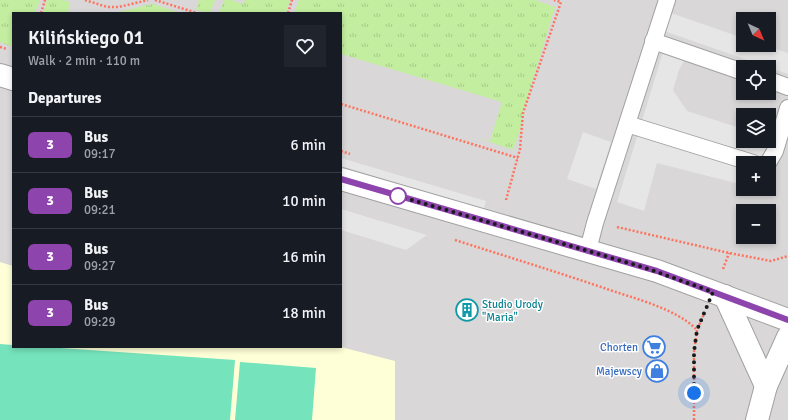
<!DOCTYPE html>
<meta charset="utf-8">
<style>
:root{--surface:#171b24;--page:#20242c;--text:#f1f3f6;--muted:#9ea1a6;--line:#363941}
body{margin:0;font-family:Signika,sans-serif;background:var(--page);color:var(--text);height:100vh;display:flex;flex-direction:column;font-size:15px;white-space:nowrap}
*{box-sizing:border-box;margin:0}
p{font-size:13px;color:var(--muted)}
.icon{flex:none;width:22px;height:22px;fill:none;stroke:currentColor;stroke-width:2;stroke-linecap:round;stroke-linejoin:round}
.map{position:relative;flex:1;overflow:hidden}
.details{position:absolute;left:12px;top:12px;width:330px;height:336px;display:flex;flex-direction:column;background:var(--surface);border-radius:0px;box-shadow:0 2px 6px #0003}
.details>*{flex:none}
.badge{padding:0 8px;border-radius:6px;font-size:14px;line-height:26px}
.needle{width:26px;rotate:136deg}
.fabs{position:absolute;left:736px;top:12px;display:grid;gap:8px}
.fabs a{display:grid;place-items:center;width:40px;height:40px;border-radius:0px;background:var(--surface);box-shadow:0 2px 6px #0003;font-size:20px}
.you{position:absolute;width:20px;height:20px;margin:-10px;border:3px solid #fff;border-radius:50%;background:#1a73e8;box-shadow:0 0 0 6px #1a73e833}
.map>.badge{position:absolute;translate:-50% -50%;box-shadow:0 0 0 2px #fff}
h2{padding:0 16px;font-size:15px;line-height:36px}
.round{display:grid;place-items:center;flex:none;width:42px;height:42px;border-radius:0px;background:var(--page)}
.headline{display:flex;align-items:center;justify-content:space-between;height:68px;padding:0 16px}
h1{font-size:19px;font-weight:600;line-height:30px}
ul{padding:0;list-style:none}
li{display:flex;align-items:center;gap:12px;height:56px;padding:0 16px;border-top:1px solid var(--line)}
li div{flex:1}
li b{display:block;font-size:15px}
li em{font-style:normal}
li .badge{min-width:44px;font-weight:700;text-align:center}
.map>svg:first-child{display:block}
.residential{fill:#d9d7d7;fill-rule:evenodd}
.education{fill:#feffd6}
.grass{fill:url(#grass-tufts)}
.pitch{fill:#75e3bc}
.parking{fill:#e6e6e6}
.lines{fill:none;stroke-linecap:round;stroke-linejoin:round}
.service-casing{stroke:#a1a1a1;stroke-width:18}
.tertiary-casing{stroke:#a1a1a1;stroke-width:24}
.path{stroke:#ff735e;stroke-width:2.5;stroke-dasharray:2 2;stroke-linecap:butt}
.service{stroke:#fff;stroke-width:16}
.tertiary{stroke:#fff;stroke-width:22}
.line-casing{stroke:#fff;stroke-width:9}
.line{stroke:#8e44ad;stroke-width:6}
.walk{stroke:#1a1a1a;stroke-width:4;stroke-dasharray:0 7.2}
.stop-dot{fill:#fff;stroke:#8e44ad;stroke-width:2}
.labels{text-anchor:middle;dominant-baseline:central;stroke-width:3;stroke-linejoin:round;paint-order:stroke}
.culture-label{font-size:11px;fill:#0d838f;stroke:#fff;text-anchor:start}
.shop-label{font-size:11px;fill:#366cbe;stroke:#fff;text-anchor:end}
</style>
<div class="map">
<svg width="788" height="420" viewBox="0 0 788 420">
<defs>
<pattern id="grass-tufts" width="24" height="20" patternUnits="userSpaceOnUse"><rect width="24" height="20" fill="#c3ed9f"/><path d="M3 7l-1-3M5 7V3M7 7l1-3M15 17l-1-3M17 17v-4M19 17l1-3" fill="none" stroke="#a7cb88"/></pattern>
</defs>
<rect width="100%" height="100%" fill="#ede9df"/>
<path class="residential" d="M0,0H788V420H0ZM13,13H341V347H13ZM743,19H769V45H743ZM743,67H769V93H743ZM743,115H769V141H743ZM743,163H769V189H743ZM743,211H769V237H743Z"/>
<polygon class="education" points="0,262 13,266 13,347 341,347 395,361 395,420 0,420"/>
<g class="grass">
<polygon points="0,0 40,0 35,13 13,13 13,47 0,42"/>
<polygon points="47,0 63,0 70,2 68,13 43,13"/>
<polygon points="199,0 215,0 210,13 196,10"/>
<polygon points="224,0 231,0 243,4 245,0 290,0 286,13 219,13"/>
<polygon points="299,0 535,0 555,7 524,109 520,130 513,150 476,137 490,141 502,102 341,54 341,13 294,13"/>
<polygon points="153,4 180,13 115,13 147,5"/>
</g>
<g class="pitch">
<polygon points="0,344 13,345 13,347 46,347 235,360 230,420 0,420"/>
<polygon points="240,362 316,368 312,420 235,420"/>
</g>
<g class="parking">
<polygon points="671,13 743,38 743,45 763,45 788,53 788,74 664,31"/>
<polygon points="663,52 685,59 679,70 673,90 687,111 743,129 743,141 769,141 769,138 784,142 769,188 769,163 743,163 743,185 657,163 644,211 617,202"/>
<polygon points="583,132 611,142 596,189 567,179"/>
<polygon points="341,158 486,201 484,209 341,166"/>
<polygon points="341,209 427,235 406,250 341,230"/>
</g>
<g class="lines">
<g class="service-casing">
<g id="service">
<polyline points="653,41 743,72"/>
<polyline points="769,80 788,87"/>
<polyline points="627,124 753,163"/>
<polyline points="768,163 775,151 788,108"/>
<polyline points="588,250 595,223 667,0"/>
</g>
</g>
<g class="tertiary-casing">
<g id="tertiary">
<polyline points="0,75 13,79"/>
<polyline points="341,179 657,271 788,320"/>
<polyline points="725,296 766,386"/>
<polyline points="757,420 766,386 788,337"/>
</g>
</g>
<g class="path">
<polyline points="85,0 107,7 119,7 148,0"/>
<polyline points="155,0 197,13"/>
<polyline points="41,13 45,0"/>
<polyline points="288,13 292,0"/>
<polyline points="0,47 7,49"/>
<polyline points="341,104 518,158"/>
<polyline points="341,151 350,154"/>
<polyline points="506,200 520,149 523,113 561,2 554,0"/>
<polyline points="617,227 729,253 771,261 788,256"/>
<path d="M455,240C505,256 554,271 604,288C632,298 676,308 697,330"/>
<polyline points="723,269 729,253"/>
<polyline points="694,420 694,352 697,330 704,314"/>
</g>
<use href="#service" class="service"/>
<use href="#tertiary" class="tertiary"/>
</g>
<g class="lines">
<g class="line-casing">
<polyline id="line" points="341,179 657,271 788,320"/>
</g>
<use href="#line" class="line"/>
<polyline class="walk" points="398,196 643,267 713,292 697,330 694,352 694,393"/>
</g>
<defs>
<g id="building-ring" transform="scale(1.15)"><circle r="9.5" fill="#fff" stroke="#0f9aa8" stroke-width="1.5"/><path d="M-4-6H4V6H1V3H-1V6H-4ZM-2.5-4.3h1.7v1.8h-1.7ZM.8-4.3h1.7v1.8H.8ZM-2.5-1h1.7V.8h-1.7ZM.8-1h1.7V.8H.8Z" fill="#0f9aa8"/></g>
<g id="supermarket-ring" transform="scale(1.15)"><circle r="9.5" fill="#fff" stroke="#3f7fe0" stroke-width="1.5"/><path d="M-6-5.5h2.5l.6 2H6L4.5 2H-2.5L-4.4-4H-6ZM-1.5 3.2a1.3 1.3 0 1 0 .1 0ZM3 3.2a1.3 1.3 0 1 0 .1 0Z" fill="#3f7fe0"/></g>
<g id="shop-ring" transform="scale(1.15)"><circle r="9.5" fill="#fff" stroke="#3f7fe0" stroke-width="1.5"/><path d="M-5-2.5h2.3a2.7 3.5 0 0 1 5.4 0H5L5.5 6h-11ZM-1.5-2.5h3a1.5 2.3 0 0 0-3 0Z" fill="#3f7fe0"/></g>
</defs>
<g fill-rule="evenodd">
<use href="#building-ring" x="467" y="310"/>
<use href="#supermarket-ring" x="654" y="347"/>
<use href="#shop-ring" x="657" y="371"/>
</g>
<circle class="stop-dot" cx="398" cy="196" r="8"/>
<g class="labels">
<g class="culture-label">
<text x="482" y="304">Studio Urody<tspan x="482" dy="13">"Maria"</tspan></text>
</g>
<g class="shop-label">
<text x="638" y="347">Chorten</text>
<text x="642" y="371">Majewscy</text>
</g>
</g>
</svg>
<div class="fabs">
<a><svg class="needle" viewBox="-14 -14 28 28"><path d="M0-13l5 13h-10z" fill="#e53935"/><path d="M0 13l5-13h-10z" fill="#9ea1a6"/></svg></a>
<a><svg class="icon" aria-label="locate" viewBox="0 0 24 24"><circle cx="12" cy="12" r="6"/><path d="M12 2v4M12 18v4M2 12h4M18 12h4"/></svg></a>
<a><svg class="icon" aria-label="layers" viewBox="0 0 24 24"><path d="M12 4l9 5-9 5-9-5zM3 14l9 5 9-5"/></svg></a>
<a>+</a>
<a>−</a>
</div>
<div class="you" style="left:694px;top:393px"></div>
<section class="details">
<div class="headline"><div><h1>Kilińskiego 01</h1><p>Walk · 2 min · 110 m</p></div><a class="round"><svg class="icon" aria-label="heart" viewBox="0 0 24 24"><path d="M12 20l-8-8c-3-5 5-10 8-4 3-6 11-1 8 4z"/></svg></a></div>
<h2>Departures</h2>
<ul>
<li><span class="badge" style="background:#8e44ad;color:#fff">3</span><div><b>Bus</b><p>09:17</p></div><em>6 min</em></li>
<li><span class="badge" style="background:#8e44ad;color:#fff">3</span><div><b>Bus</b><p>09:21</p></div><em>10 min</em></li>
<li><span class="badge" style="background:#8e44ad;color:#fff">3</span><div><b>Bus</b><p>09:27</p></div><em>16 min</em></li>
<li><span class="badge" style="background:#8e44ad;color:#fff">3</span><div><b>Bus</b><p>09:29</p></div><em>18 min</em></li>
</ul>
</section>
</div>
